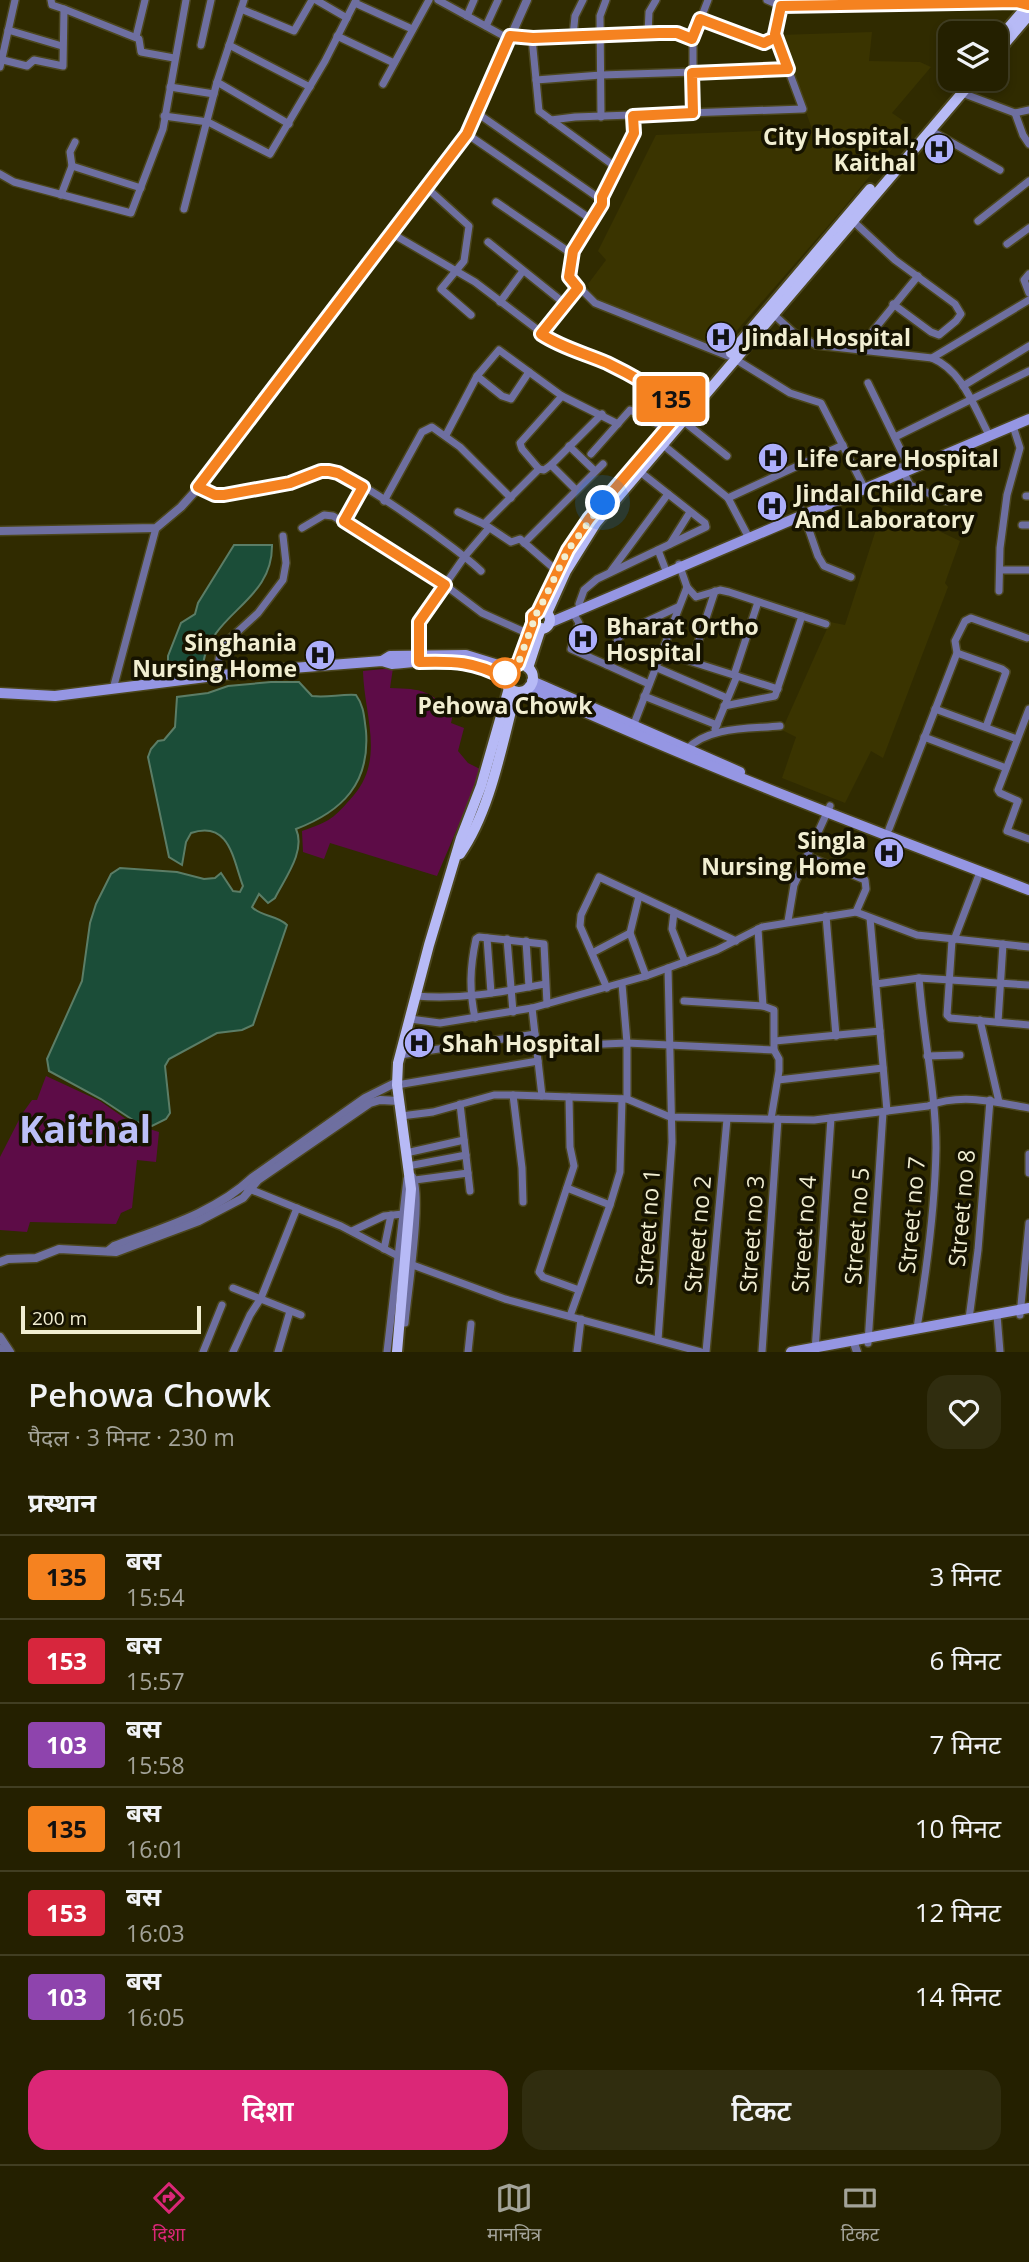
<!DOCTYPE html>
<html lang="hi">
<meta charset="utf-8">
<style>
:root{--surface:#242000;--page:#302d0f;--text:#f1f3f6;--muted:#a3a399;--line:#413e22;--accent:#db2777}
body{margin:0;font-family:"Open Sans","Noto Sans Devanagari",sans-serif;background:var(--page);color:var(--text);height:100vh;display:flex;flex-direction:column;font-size:26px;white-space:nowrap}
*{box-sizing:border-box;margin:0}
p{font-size:23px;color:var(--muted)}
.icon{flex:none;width:38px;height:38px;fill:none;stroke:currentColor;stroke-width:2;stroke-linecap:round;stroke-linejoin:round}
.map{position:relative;height:1352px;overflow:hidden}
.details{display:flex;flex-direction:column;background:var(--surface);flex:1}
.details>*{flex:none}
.badge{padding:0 14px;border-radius:5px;font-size:24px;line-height:46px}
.tools{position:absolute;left:938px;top:21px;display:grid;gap:14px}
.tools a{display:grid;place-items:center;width:70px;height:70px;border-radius:14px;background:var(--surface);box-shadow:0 4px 10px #0003,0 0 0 2px var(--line);font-size:35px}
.scale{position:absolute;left:21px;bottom:18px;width:180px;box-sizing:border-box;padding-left:7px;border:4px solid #f1eed1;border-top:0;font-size:19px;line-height:24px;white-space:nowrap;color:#f1eed1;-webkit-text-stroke:5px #161300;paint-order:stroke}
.you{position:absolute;width:35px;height:35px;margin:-18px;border:5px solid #fff;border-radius:50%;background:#1a73e8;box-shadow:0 0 0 10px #1a73e833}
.map>.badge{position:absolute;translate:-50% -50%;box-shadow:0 0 0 4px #fff}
h2{padding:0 28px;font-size:26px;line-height:63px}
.round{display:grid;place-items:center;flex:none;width:74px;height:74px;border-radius:21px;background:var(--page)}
.headline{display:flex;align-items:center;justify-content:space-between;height:119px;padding:0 28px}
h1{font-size:33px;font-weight:600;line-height:52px}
.action{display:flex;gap:14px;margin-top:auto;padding:14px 28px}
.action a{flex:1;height:80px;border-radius:21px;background:var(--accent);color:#fff;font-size:28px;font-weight:600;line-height:80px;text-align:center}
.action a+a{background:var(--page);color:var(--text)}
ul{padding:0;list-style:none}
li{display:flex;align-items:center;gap:21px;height:84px;padding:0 28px;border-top:2px solid var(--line)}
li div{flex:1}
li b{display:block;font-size:26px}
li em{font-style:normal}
li .badge{min-width:77px;font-weight:700;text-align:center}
.tab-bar{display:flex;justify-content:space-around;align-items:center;height:98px;border-top:2px solid var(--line);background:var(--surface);font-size:19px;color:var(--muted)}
.tab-bar a{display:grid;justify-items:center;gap:4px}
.tab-bar .current{color:var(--accent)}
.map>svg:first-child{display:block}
.built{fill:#3a3400}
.green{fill:#5d0c47}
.water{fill:#1b4d38;stroke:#5b7d66;stroke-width:2}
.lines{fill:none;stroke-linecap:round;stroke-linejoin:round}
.minor-casing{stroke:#4b461d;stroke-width:10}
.tertiary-casing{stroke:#4b461d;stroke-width:11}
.secondary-casing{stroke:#4b461d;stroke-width:13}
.primary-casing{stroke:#4b461d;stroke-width:14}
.minor{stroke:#6e6fa0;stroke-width:7}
.tertiary{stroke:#6e6fa0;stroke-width:8}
.secondary{stroke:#9596e3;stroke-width:10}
.primary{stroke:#b7baf6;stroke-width:10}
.line-casing{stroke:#fff;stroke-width:16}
.line{stroke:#f58220;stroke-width:10}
.walk{stroke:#f1eed1;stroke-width:7;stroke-dasharray:0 12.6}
.stop-dot{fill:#fff;stroke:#f58220;stroke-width:3.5}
.labels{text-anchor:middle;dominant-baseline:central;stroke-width:7;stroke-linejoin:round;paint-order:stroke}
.poi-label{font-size:23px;font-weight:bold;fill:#f1eed1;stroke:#161300;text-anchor:start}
.stop-label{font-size:23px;font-weight:bold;fill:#f1eed1;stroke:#161300}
.street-label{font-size:23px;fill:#f1eed1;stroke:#161300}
.town-label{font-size:37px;font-weight:bold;fill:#bcbff8;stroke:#161300}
</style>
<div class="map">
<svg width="1029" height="1352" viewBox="0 0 1029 1352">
<rect width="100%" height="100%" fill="#302b00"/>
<g class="built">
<polygon points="872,32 869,61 920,62 931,67 892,113 911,126 841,211 719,351 593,301 588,284 606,260 598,251 656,135 812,129 778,35"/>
<polygon points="884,505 960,541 945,583 948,587 883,758 871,751 845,803 782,778 796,737 782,730 830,622 845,625"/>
</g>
<g class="green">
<path d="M393,668L390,688C424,689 428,690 453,714L451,723L464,728L458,751L468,763L482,770L437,876L330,843L324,859L303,852L302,831C331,821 333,819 354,795C385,758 364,715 363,671Z"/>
<polygon points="46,1076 100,1101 133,1124 159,1132 156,1162 137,1160 132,1208 121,1213 116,1224 30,1222 27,1232 0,1230 0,1157 22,1114 32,1100 37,1100"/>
</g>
<g class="water">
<path d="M234,545H272C273,602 211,612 203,664L172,668L173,662L168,661V656L181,623L195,614L198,603Z"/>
<path d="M271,682H299L312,696C327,698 340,694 356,695C364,706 364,716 366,731C370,783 343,811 296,829C306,851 285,878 275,898L268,903L259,894L252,907C261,917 277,915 287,925L253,1025L242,1030L217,1033L169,1059L165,1066L170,1113L166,1119L152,1126L136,1122L101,1099L49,1071L47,1059L82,981L90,923L96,904L111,874L120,868L177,872L204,879L215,878L221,873L233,891L240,892L243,886C233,860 230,820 191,833L186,842L182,865L169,857L148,757L151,749L158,741L164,740L175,727L177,697L208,693L228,686Z"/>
</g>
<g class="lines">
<g class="minor-casing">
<g id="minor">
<polyline points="51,0 52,5 64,9"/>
<polyline points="316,0 347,18"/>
<polyline points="438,0 509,39"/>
<polyline points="767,0 781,6 1017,2 1028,5"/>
<polyline points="355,3 412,29"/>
<polyline points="241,9 294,31 312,0"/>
<polyline points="467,16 474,0"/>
<polyline points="700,19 766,43 775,34 783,0"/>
<polyline points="486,26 498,0"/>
<polyline points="8,30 62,46"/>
<polyline points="648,33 649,12 656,0"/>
<polyline points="337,36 394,63"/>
<polyline points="510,36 532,38 674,33 693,39"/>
<polyline points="573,36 575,16 583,0"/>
<polyline points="136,37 145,0"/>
<polyline points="532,38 539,111 617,168"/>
<polyline points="201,45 211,0"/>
<polyline points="229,45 310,87"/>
<polyline points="3,60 27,66 34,60 63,66 64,9 139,39 141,52 174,58"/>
<polyline points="0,67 15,0"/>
<polyline points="536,80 601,75 788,69"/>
<polyline points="217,82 289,124"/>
<polyline points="383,84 429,0"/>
<polyline points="170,87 214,94"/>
<polyline points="962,93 1015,113 1023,135 1029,144"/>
<polyline points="477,113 603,201"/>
<polyline points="693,113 693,39 708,0"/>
<polyline points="1015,113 1029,110"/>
<polyline points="633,115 634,133 602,197 602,204 573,251 570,278 595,303 728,356"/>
<polyline points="164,116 208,122 270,154 325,61 356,0"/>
<polyline points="601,117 600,16 606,0"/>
<polyline points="551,120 575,117 803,109 775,34"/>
<polyline points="930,130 1000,170"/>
<polyline points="467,134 592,220"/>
<polyline points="72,166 141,188"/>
<polyline points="0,174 14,182 131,213 163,129 186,0"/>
<polyline points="426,187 469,226 464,261 441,289 471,315"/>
<polyline points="61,195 72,166 70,152 75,142"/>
<polyline points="496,202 572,254"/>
<polyline points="184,209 217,82 244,0"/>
<polyline points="853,221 895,260 955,304 961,314 956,321 939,335 931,332 893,304"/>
<polyline points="978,221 1029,181"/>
<polyline points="391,233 475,282 559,346 605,363 641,380 689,413"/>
<polyline points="488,242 564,303"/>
<polyline points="1007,244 1029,228"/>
<polyline points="1029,274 1024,280 1029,293"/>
<polyline points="500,302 523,271"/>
<path d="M771,312L794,333L816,345L932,358C963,371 974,407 989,435"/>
<polyline points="873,331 918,276"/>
<polyline points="541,334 578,288"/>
<polyline points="932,358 1029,300"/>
<polyline points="735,359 790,393 821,403 865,489"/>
<polyline points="477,376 502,396 511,399 529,372"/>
<polyline points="868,383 910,469"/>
<polyline points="963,386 1029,346"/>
<polyline points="682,420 727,456"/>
<polyline points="446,435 477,376 499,350 562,396 618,424"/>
<polyline points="895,437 1029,371"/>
<polyline points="662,444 728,498 749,538"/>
<polyline points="569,446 595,471"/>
<polyline points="591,454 630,410 667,429"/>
<polyline points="551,465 576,490"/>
<polyline points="901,467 910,485 946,501"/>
<polyline points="539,469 522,449 520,443 562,396"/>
<path d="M199,487L215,495H224C245,491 266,488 288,484C301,481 315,470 329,471C353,473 461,551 481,571"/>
<polyline points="1026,496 1029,496"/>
<polyline points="728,498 843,445"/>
<polyline points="384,501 422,432 432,427 460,447 511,498"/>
<polyline points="802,510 818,556 824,566 851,577"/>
<polyline points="458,512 484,524 511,542 520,539 557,571"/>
<polyline points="344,521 363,487"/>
<polyline points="484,524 539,469 544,470 551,465 602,414"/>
<polyline points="1022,525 1029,525"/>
<polyline points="302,528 324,515 333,516 445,585 482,613 529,634"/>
<polyline points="524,543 603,464"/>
<polyline points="670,544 690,512"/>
<polyline points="658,550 665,568"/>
<polyline points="1000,570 1029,570"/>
<polyline points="611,571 668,494"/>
<polyline points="687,587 696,597 720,590 729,592 826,624"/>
<polyline points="999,591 1000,548 1007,495 1020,448 1013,426"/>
<polyline points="579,604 584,590 597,579 706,527 705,523 639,471"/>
<polyline points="573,613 579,623 571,649 607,665"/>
<polyline points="661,652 778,689"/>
<polyline points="957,653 1002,669 1006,672 986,727"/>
<polyline points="419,657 419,622 465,556 489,528"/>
<polyline points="692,661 715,591"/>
<polyline points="655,667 727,698"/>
<polyline points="734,675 758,602"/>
<polyline points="216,676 221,647 258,613 283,580 286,563 283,536"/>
<polyline points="649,684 607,665 618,639 624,632 678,607"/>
<polyline points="113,689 156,528"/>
<polyline points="644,696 717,725"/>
<polyline points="724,706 775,696 802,616"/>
<polyline points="935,709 1017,739"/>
<polyline points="1029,709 998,790 1000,793 1018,801 1007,831 1029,839"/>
<polyline points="632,729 687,587 679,564"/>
<polyline points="715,729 737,676"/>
<polyline points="924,737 1006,768"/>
<path d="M687,749C709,726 750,729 780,726"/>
<polyline points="889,829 957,653 955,641 965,621 971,618 1027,638"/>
<polyline points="807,856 865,880 866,889 856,912"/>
<polyline points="639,896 630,933 646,976"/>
<polyline points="674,912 672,929 685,962"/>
<polyline points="826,916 836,1036"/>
<polyline points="870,918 887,1111"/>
<polyline points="788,921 794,885 830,806"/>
<polyline points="758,929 763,1006"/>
<polyline points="487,938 491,993"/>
<polyline points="507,939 513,1012"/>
<polyline points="952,940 947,1015 950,1018 1029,1025"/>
<polyline points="954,940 980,872"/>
<polyline points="526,941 529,987"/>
<polyline points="592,953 630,933"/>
<polyline points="622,984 627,1043 627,1099"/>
<polyline points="876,984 919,978 1029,985"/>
<polyline points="607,988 580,926 581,915 599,877 736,941"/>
<path d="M416,996C460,1000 502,992 545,984"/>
<polyline points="684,1001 763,1006 774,1010 774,1050 779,1059 779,1071 771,1119"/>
<polyline points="532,1008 542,1096"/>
<path d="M475,1018C469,990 470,967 476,939L479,937L544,944L547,1004"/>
<polyline points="410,1019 440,1023 532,1008 646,976 717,950 762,927 856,912 917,935 1029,947"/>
<polyline points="980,1020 999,1102"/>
<polyline points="998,1022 1003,944"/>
<polyline points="775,1041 880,1031"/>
<polyline points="536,1047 627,1043 774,1050"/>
<polyline points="400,1055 535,1034"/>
<polyline points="927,1056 960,1055"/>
<polyline points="778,1080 883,1068"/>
<polyline points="397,1085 538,1061"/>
<polyline points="513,1095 522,1168 523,1202"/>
<polyline points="569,1097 570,1147 574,1166 539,1272 543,1277 579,1290"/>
<polyline points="460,1104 470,1191"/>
<path d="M401,1116L433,1112L494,1095H513L627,1099L670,1117L814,1120L928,1106C961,1093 995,1102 1029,1108"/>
<polyline points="406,1153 464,1140"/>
<polyline points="1029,1154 1029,1173"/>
<polyline points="408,1166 466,1155"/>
<polyline points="415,1180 468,1173"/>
<polyline points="247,1188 341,1226 398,1256"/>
<polyline points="567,1188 610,1205"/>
<polyline points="352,1231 384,1216 403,1214"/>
<polyline points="384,1249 391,1215"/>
<polyline points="410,1264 505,1299 701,1352"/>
<polyline points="233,1288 301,1315"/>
<polyline points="997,1315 1000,1352"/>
<polyline points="1020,1315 1029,1223"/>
<polyline points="570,1316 610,1205 620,1172 622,1099"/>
<polyline points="969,1319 978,1250 990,1100"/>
<path d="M405,1323C407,1298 424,1191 412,1176"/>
<path d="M917,1328C927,1268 935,1208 936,1148C936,1093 923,1034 919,978"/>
<polyline points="658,1340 672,1142 668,968"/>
<polyline points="868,1343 883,1112"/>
<polyline points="815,1351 831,1118"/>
<polyline points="203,1352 222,1305"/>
<polyline points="233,1352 250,1315 261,1298 297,1208"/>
<polyline points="278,1352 290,1311"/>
<polyline points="387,1352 407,1179"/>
<polyline points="468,1352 471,1324"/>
<polyline points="577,1352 581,1319"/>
<polyline points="706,1352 727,1119"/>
<polyline points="762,1352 778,1119"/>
</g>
</g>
<g class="tertiary-casing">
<g id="tertiary">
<polyline points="0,531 156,528 181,507 199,487 467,134 527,0"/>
<path d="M108,1251L114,1246C162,1228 215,1213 253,1177L365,1098L397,1082"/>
<polyline points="0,1262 8,1259 36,1258 59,1249 116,1252 199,1221 243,1198 258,1180 370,1103 380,1100 399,1101"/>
<polyline points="0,1337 10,1352"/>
<polyline points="853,1340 857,1352"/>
<polyline points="0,1349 2,1352"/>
</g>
</g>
<g class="secondary-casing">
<g id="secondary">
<polyline points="549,623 1029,419"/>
<polyline points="382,661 390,656 466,655 508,668"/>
<polyline points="532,681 740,772"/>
<path d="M529,687C693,762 861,826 1029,890"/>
<path d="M0,693L55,696L254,671L382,661L392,664C436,660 465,656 505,678"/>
<polyline points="791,1352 1029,1308"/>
</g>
</g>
<g class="primary-casing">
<g id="primary">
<polyline points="996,42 1029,4"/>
<polyline points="996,54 1029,15"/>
<polyline points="731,353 870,189"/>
<circle cx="541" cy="620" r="9"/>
<polyline points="538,612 567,550 600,506"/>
<polyline points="547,613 566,571 596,523 974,79"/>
<polyline points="518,664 533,623"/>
<circle cx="519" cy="678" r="14"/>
<polyline points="528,668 541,628"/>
<path d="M460,854C491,810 502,743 516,692"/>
<polyline points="397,1352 411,1189 397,1085 398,1063 429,945 461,838 481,786 509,688"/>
</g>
</g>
<use href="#minor" class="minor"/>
<use href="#tertiary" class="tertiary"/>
<use href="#secondary" class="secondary"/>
<use href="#primary" class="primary"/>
</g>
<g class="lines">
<g class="line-casing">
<path id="line" d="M770,40L764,43L700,19L692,39L677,33H659L533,38L510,36L467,134L198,487L215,495H224L290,483L321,471H329L338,473L363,487L344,521L445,585L419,622V662C454,661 474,661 505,678L508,668L518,664L533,623V616L538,612L568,550L589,519L684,408C659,391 634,376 607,363C584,353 562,348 541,334L578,288L569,277L573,251L602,204V197L634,133L633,116L693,113L692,73L788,69L775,34L781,6L1017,2L1028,5"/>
</g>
<use href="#line" class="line"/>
<polyline class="walk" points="505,673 505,675 511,666 518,664 533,623 533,616 538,612 568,550 603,503"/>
</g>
<defs>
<g id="hospital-disc" transform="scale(1.575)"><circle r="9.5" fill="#adaffb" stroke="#161300"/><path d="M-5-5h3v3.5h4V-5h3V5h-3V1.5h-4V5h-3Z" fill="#111"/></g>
</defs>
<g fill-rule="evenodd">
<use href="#hospital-disc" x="939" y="149"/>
<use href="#hospital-disc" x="721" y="337"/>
<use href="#hospital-disc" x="773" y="458"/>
<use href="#hospital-disc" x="772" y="506"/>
<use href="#hospital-disc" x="583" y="639"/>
<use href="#hospital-disc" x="320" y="655"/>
<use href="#hospital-disc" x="889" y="853"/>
<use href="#hospital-disc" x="419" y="1043"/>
</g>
<circle class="stop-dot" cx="505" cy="673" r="14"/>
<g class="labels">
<g class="poi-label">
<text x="916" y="136" text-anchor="end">City Hospital,<tspan x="916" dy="26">Kaithal</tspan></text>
<text x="744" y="337">Jindal Hospital</text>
<text x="796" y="458">Life Care Hospital</text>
<text x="795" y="493">Jindal Child Care<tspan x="795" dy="26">And Laboratory</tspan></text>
<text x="606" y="626">Bharat Ortho<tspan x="606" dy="26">Hospital</tspan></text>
<text x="297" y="642" text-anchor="end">Singhania<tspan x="297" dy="26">Nursing Home</tspan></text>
<text x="866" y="840" text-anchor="end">Singla<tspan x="866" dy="26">Nursing Home</tspan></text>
<text x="442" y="1043">Shah Hospital</text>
</g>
<g class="stop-label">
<text x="505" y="705">Pehowa Chowk</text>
</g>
<g class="street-label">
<text transform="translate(961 1208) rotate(-85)">Street no 8</text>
<text transform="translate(911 1215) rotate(-85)">Street no 7</text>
<text transform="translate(856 1226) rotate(-86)">Street no 5</text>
<text transform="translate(647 1227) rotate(-86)">Street no 1</text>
<text transform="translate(697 1234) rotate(-85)">Street no 2</text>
<text transform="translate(751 1234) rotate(-86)">Street no 3</text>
<text transform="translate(803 1234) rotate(-86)">Street no 4</text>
</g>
<g class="town-label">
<text x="85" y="1128">Kaithal</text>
</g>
</g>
</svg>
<div class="tools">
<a><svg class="icon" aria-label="layers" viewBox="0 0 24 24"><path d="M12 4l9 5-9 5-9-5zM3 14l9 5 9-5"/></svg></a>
</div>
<div class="scale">200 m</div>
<div class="you" style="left:603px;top:503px"></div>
<b class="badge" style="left:671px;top:399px;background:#f58220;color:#111">135</b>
</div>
<section class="details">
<div class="headline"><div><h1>Pehowa Chowk</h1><p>पैदल · 3 मिनट · 230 m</p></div><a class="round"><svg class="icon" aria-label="heart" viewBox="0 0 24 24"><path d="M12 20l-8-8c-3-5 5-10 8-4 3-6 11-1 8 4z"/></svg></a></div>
<h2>प्रस्थान</h2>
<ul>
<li><span class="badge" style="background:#f58220;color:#111">135</span><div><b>बस</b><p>15:54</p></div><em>3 मिनट</em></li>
<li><span class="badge" style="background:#d7263d;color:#fff">153</span><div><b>बस</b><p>15:57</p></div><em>6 मिनट</em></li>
<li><span class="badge" style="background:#8e44ad;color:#fff">103</span><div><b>बस</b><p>15:58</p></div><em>7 मिनट</em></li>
<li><span class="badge" style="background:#f58220;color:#111">135</span><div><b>बस</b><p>16:01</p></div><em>10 मिनट</em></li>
<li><span class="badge" style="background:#d7263d;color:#fff">153</span><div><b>बस</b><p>16:03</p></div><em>12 मिनट</em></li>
<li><span class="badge" style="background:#8e44ad;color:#fff">103</span><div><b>बस</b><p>16:05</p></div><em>14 मिनट</em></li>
</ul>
<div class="action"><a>दिशा</a><a>टिकट</a></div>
</section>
<nav class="tab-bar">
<a class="current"><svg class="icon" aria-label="directions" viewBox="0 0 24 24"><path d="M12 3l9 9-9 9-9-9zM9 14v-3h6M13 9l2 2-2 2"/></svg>दिशा</a>
<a><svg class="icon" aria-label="map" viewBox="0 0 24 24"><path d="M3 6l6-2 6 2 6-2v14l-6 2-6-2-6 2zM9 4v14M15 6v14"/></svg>मानचित्र</a>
<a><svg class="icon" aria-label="tickets" viewBox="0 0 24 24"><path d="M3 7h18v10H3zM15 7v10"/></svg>टिकट</a>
</nav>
